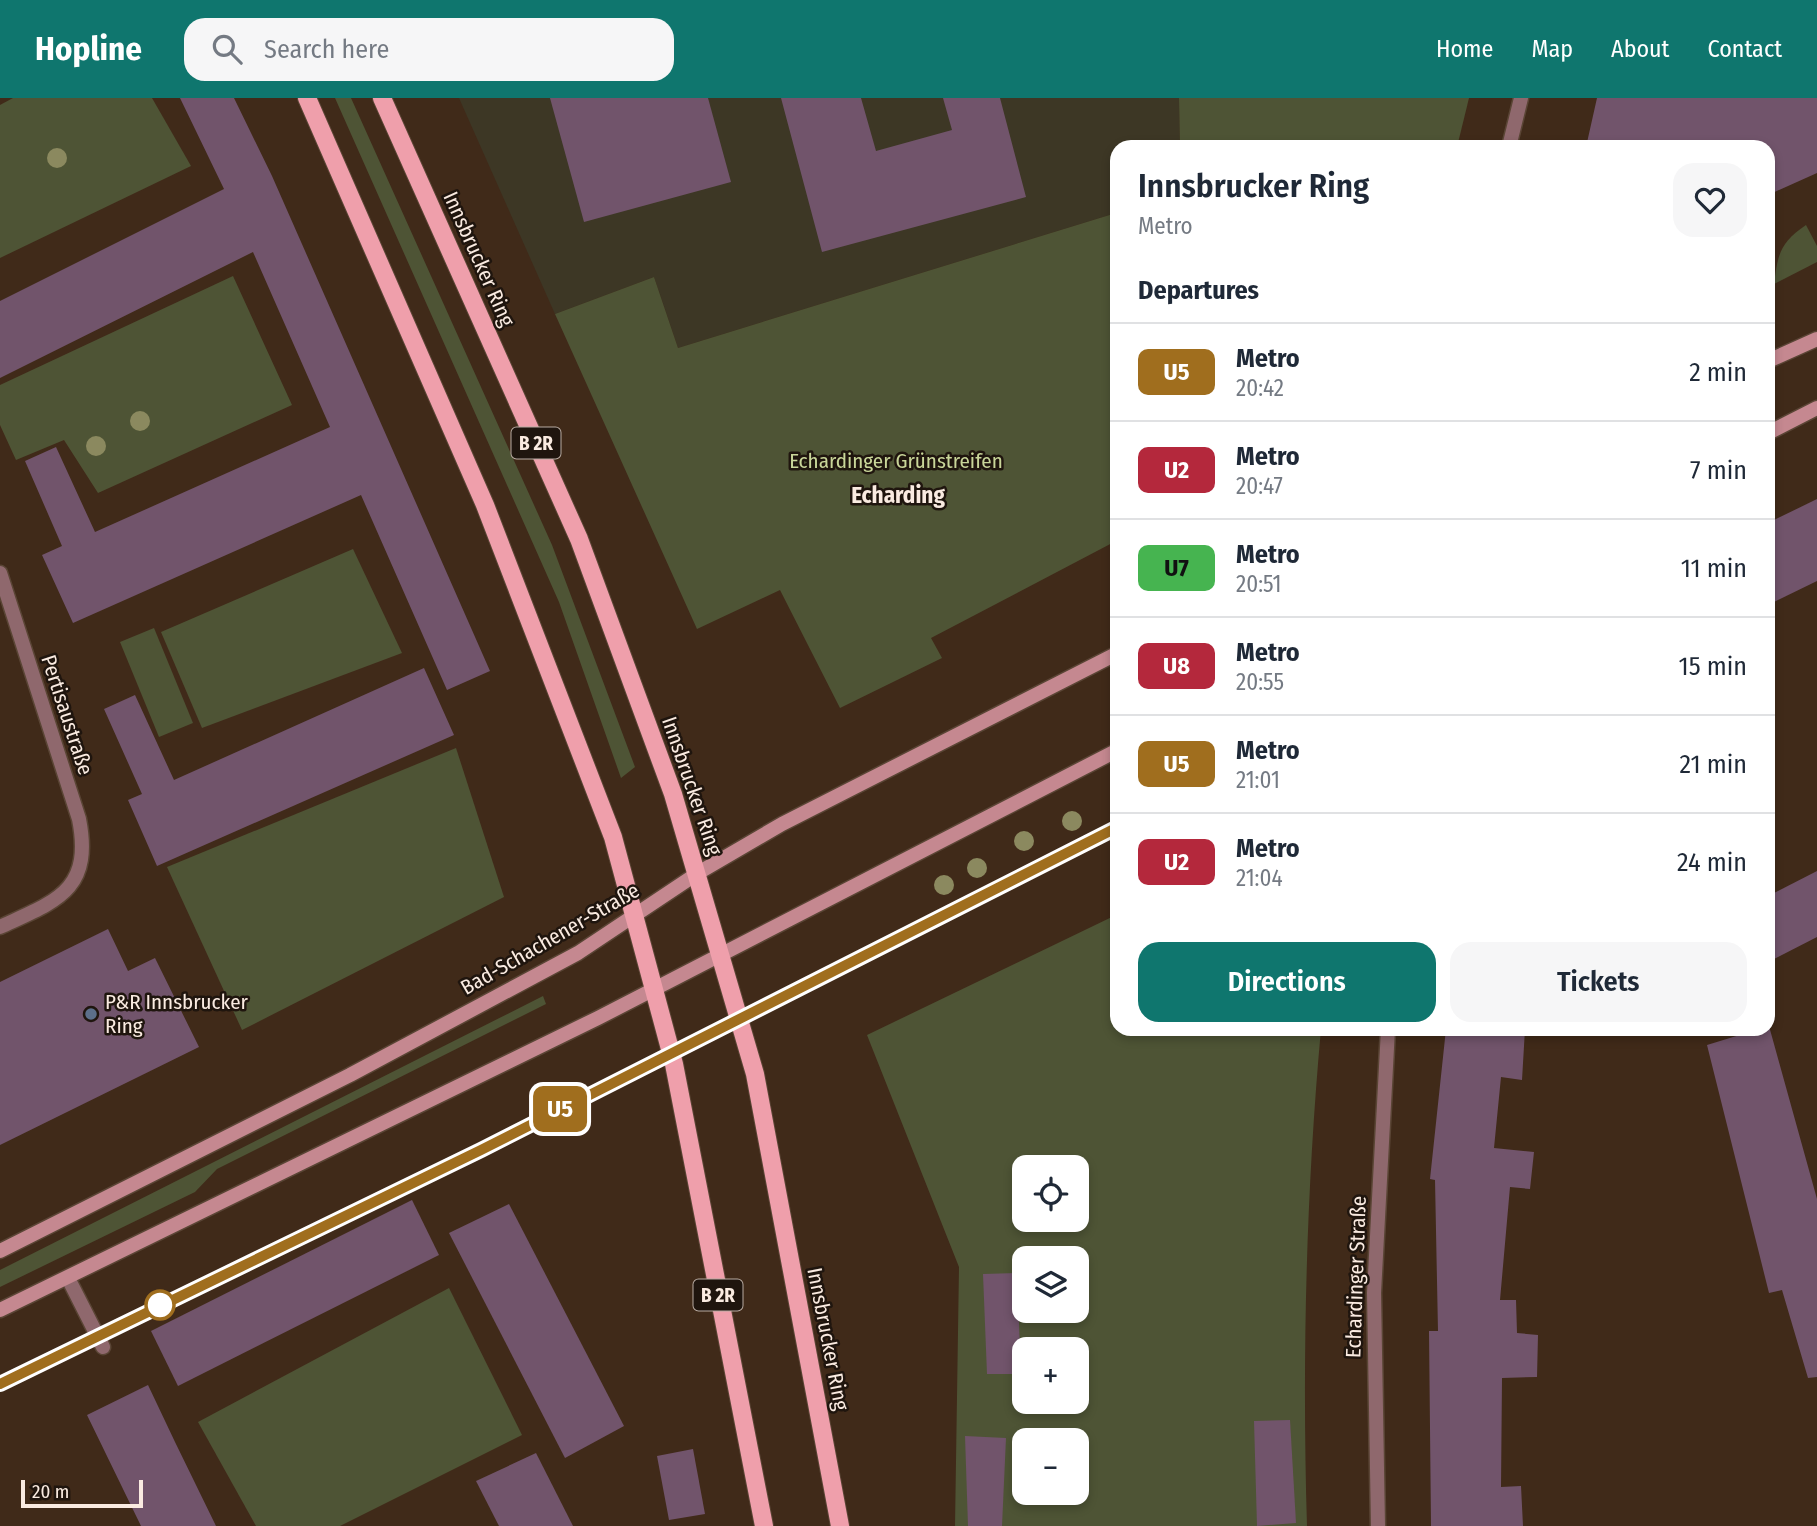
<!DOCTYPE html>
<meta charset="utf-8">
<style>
:root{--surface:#fff;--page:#f6f6f7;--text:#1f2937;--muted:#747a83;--line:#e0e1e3;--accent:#0f766e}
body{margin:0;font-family:"Fira Sans Condensed",sans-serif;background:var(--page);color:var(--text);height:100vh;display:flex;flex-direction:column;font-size:26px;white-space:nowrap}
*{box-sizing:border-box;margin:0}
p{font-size:23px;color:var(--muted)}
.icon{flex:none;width:38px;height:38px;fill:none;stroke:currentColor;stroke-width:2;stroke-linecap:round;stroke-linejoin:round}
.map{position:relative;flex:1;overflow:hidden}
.side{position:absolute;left:1110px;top:42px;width:665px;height:896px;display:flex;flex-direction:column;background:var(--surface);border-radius:21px;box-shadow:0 4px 10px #0003}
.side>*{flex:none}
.badge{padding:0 14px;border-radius:10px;font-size:24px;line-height:46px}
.tools{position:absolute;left:1012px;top:1057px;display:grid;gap:14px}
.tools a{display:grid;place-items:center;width:77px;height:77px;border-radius:14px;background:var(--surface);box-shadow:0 4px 10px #0003;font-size:35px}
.scale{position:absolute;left:21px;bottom:18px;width:122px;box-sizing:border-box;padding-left:7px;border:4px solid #faebe1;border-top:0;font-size:19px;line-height:24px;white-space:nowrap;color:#faebe1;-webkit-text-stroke:5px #1f150e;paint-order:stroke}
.map>.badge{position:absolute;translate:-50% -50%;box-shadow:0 0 0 4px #fff}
h2{padding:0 28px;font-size:26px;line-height:63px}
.round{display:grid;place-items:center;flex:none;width:74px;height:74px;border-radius:21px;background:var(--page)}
.head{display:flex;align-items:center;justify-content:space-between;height:119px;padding:0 28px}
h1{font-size:33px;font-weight:600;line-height:52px}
.cta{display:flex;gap:14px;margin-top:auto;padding:14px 28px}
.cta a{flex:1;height:80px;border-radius:21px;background:var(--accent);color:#fff;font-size:28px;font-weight:600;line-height:80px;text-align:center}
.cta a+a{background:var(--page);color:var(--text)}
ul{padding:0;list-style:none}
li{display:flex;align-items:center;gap:21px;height:98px;padding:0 28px;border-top:2px solid var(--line)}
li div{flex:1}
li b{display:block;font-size:26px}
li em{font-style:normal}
li .badge{min-width:77px;font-weight:700;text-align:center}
header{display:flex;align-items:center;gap:42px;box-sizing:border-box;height:98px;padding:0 35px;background:var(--accent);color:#fff}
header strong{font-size:33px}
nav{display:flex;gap:38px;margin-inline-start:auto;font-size:24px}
.search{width:490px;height:63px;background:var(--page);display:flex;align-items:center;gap:18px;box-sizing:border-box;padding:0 24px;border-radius:21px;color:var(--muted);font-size:26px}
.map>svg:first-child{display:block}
.education{fill:#3d3725}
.green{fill:#4e5435;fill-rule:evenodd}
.building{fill:#71546b}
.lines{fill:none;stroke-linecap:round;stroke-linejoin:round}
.service-casing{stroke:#5a4535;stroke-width:17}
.minor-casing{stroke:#5a4535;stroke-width:17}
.secondary-casing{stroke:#5a4535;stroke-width:17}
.primary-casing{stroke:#5a4535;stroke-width:20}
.service{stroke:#8f686d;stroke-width:14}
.minor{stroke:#8f686d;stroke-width:14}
.secondary{stroke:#c58890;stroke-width:14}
.primary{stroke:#ef9fab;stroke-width:18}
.tree{fill:#8b895f}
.line-casing{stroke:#fff;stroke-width:16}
.line{stroke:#a06e1e;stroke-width:10}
.service-dot{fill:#5c6f8a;stroke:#1f150e;stroke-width:2.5}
.stop-dot{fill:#fff;stroke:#a06e1e;stroke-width:3.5}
.labels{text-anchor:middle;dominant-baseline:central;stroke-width:5;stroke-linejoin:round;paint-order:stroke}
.shield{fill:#1f150e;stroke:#b8aba2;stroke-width:2}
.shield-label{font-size:19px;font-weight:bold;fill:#faebe1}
.street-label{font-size:21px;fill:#faebe1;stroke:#1f150e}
.park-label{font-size:21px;fill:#c9d699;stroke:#1f150e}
.poi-label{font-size:21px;fill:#faebe1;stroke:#1f150e;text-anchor:start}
.neighbourhood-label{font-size:23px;font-weight:bold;fill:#faebe1;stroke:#1f150e}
</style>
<header>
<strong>Hopline</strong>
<div class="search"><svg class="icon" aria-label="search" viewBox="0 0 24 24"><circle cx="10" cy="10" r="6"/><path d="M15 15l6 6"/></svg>Search here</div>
<nav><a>Home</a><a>Map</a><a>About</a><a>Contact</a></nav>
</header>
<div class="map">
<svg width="1817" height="1428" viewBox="0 0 1817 1428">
<rect width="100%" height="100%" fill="#402a19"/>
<polygon class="education" points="459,0 1179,0 1180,49 1116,49 1116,115 678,250 654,179 555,216"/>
<g class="green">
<polygon points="13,0 152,0 191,68 0,160 0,7"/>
<polygon points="335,0 351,0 552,447 635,669 621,680 559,504"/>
<polygon points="1179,0 1469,0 1457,49 1180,49"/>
<polygon points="1116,115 1116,443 931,540 942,560 840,610 780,492 697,531 555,216 654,179 678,250"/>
<path d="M1806,127L1817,148V164L1774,186C1778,155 1780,145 1806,127Z"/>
<polygon points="233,178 292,307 98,395 64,342 16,362 0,327 0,287"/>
<polygon points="353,451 402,555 202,630 161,534"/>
<polygon points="154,530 193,625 159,639 120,544"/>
<polygon points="456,650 504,799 242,932 167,769"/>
<path d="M1116,817V931H1321C1306,1096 1302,1263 1307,1428H955L959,1169L867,937ZM1024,1069H1076V1122H1024ZM1024,1160H1076V1213H1024ZM1024,1251H1076V1304H1024ZM1024,1342H1076V1395H1024Z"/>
<polygon points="543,898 546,906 217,1071 195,1094 0,1189 0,1172"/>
<polygon points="449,1190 522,1337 340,1428 256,1428 198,1324"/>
</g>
<g class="building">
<polygon points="180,0 234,0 272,78 490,573 447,592 361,397 73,525 42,457 62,448 25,363 56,349 95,434 330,329 253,154 0,280 0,203 224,91"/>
<polygon points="550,0 708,0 731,84 584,124"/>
<polygon points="781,0 861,0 876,53 952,32 943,0 1000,0 1026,99 822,154"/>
<polygon points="1597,0 1817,0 1817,75 1768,97 1768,49 1586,49"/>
<polygon points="1817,401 1817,483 1768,507 1768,425"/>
<polygon points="424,570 454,637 157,768 128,702 142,696 104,611 135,597 174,682"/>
<polygon points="1817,773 1817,839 1768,864 1768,798"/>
<polygon points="108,831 128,873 155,860 199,949 0,1047 0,884"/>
<polygon points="1769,928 1817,1101 1817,1279 1808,1280 1782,1192 1769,1195 1707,947"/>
<polygon points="1446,931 1525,931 1522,982 1501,979 1494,1050 1534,1054 1530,1091 1510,1089 1500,1202 1516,1202 1517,1235 1538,1237 1537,1279 1502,1280 1501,1389 1521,1388 1523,1428 1431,1428 1429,1233 1438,1233 1435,1082 1430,1081"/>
<polygon points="412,1102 439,1157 178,1288 151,1233"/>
<polygon points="509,1106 624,1328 565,1360 449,1135"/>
<polygon points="1017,1175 1021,1276 987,1276 983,1176"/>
<polygon points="148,1287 175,1344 216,1428 141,1428 87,1317"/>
<polygon points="1290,1322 1296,1425 1257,1428 1254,1323"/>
<polygon points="965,1338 1006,1340 1002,1428 968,1428"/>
<polygon points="693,1351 705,1416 669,1422 657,1358"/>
<polygon points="536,1355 573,1428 499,1428 476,1383"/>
</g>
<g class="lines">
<g class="service-casing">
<polyline id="service" points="68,1180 103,1249"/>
</g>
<g class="minor-casing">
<g id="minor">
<polyline points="1509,49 1521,0"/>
<path d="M0,475L79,721C93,793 56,803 0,829"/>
<polyline points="1378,1428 1374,1195 1388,931"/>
</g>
</g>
<g class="secondary-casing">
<g id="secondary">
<polyline points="1768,263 1817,241"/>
<polyline points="1768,335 1817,310"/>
<polyline points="0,1153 350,977 578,855 698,775 782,726 1116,556"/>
<polyline points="0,1212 598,920 1116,653"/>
</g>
</g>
<g class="primary-casing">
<g id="primary">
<polyline points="307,0 485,407 613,739 674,966 764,1428"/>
<polyline points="382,0 579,441 673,696 755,976 840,1428"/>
</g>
</g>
<use href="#service" class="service"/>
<use href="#minor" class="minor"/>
<use href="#secondary" class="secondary"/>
<use href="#primary" class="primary"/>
</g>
<g class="tree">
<circle cx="57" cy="60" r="10"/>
<circle cx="140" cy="323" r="10"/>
<circle cx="96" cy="348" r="10"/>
<circle cx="1072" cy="723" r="10"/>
<circle cx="1024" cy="743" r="10"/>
<circle cx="977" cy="770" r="10"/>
<circle cx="944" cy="787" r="10"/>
</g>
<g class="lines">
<g class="line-casing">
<polyline id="line" points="0,1286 481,1052 1116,730"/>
</g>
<use href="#line" class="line"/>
</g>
<circle class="service-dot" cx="91" cy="916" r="7"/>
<circle class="stop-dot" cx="160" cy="1207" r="14"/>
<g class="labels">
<g class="shield">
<rect x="511.5" y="329.5" width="49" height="31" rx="5"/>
<rect x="693.5" y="1181.5" width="49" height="31" rx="5"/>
</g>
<g class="shield-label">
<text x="536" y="345">B 2R</text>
<text x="718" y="1197">B 2R</text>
</g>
<g class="street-label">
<text transform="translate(479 161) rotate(66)">Innsbrucker Ring</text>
<text transform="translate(67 617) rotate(72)">Pertisaustraße</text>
<text transform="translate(692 688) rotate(71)">Innsbrucker Ring</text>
<text transform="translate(550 841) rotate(-30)">Bad-Schachener-Straße</text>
<text transform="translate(1356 1179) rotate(-88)">Echardinger Straße</text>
<text transform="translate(828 1241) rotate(79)">Innsbrucker Ring</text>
</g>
<g class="park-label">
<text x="896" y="363">Echardinger Grünstreifen</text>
</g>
<g class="poi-label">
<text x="105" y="904">P&amp;R Innsbrucker<tspan x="105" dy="24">Ring</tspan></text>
</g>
<g class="neighbourhood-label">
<text x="898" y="397">Echarding</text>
</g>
</g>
</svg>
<div class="tools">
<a><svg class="icon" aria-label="locate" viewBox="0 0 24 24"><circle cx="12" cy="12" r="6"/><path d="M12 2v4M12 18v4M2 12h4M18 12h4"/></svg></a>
<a><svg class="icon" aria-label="layers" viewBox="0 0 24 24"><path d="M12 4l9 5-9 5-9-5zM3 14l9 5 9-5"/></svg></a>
<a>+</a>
<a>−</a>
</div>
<div class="scale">20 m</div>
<b class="badge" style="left:560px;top:1011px;background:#a06e1e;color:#fff">U5</b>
<section class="side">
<div class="head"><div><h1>Innsbrucker Ring</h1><p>Metro</p></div><a class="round"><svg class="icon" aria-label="heart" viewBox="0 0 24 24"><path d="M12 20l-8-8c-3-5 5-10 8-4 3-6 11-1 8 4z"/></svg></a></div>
<h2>Departures</h2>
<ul>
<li><span class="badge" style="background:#a06e1e;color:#fff">U5</span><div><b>Metro</b><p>20:42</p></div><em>2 min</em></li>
<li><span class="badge" style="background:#b4283c;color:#fff">U2</span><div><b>Metro</b><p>20:47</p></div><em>7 min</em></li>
<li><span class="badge" style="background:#46b450;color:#111">U7</span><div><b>Metro</b><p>20:51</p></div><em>11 min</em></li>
<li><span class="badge" style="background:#b4283c;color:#fff">U8</span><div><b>Metro</b><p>20:55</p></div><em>15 min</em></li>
<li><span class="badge" style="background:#a06e1e;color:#fff">U5</span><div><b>Metro</b><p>21:01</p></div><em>21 min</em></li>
<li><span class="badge" style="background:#b4283c;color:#fff">U2</span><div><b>Metro</b><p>21:04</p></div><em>24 min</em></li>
</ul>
<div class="cta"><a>Directions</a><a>Tickets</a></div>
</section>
</div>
